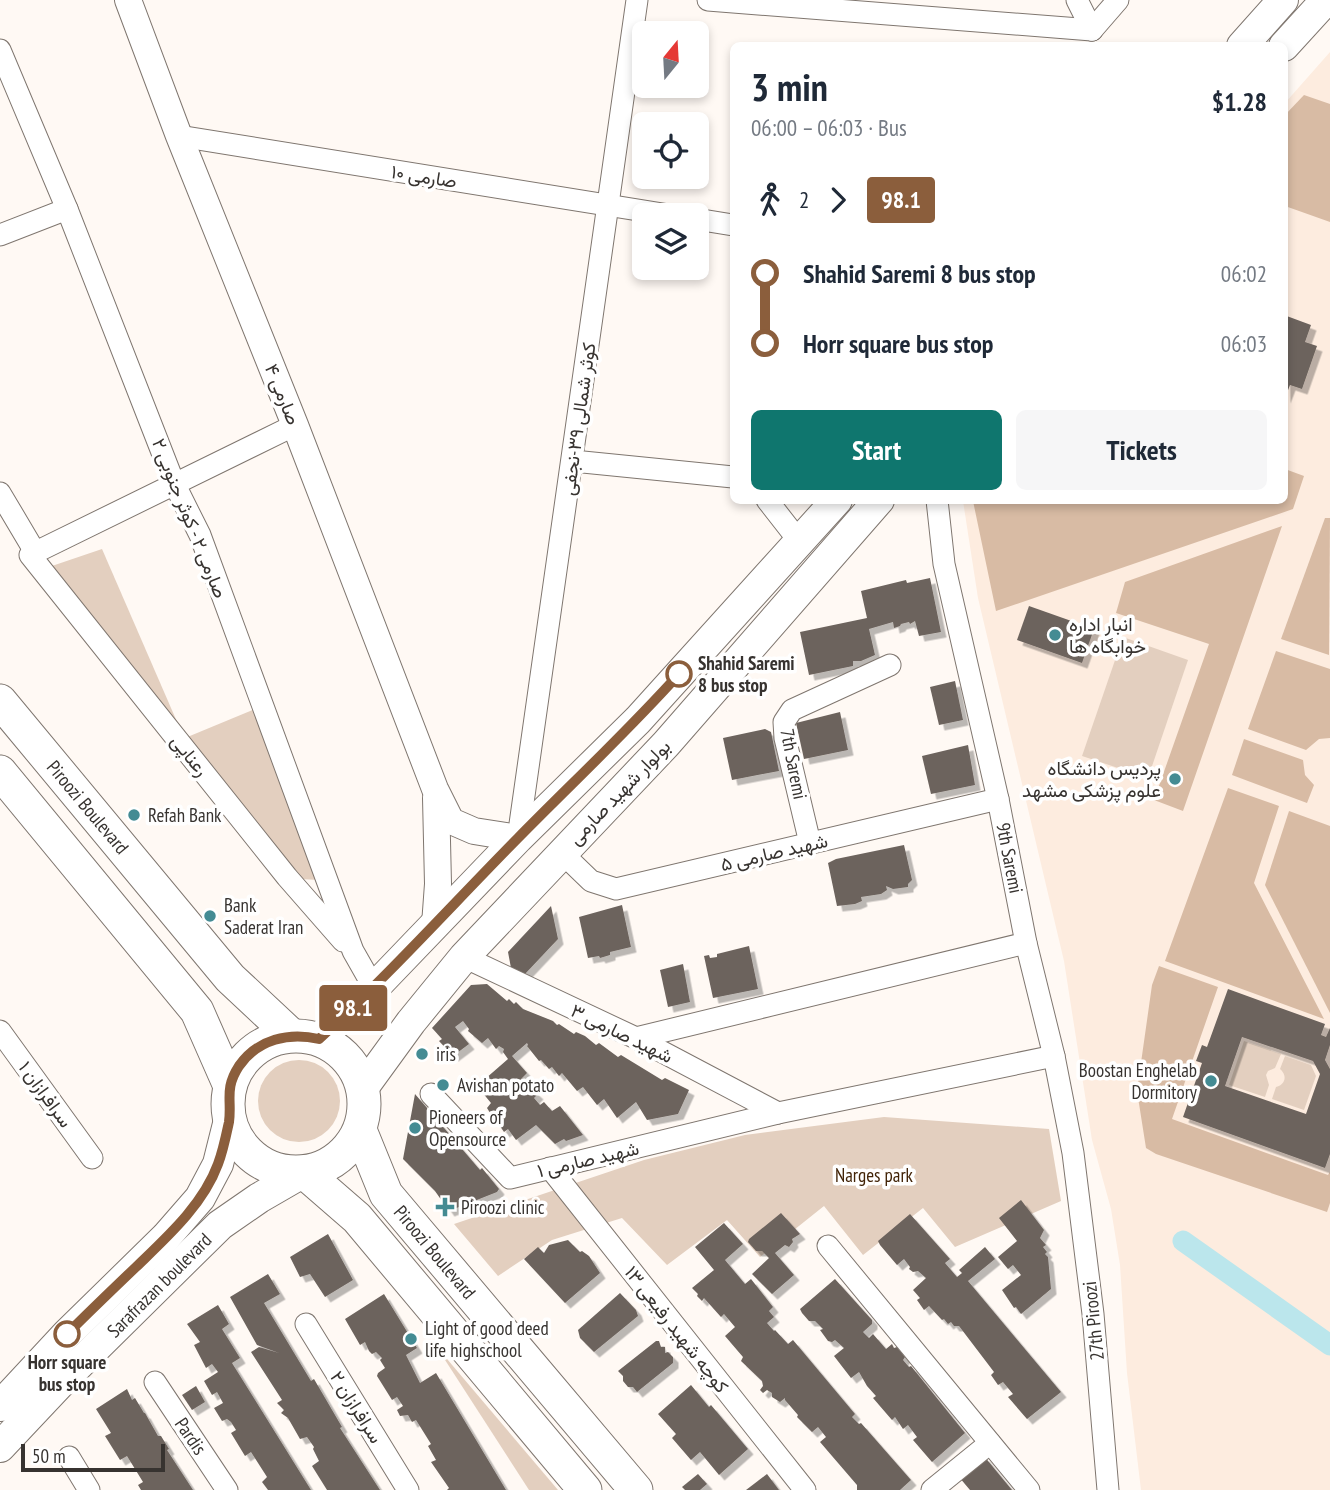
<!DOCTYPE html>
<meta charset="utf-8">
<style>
:root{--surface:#fff;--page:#f6f6f7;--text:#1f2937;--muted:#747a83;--accent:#0f766e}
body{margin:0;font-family:"PT Sans Narrow",Vazirmatn,sans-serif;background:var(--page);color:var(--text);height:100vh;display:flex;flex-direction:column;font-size:26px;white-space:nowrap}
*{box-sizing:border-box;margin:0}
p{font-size:23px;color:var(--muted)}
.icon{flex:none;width:38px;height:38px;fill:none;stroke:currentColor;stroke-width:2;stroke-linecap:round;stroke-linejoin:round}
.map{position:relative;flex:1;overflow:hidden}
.panel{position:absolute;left:730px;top:42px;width:558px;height:462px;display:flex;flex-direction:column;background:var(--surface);border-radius:10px;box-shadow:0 4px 10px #0003}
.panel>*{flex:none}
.badge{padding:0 14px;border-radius:5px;font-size:24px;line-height:46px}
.needle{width:46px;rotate:18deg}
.tools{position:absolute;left:632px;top:21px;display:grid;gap:14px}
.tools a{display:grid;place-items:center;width:77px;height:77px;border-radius:10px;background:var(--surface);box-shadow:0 4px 10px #0003;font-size:35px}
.scale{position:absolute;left:21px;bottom:18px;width:144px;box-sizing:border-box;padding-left:7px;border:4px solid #373330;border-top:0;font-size:19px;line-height:24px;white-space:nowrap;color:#373330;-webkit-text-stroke:5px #fff;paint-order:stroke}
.map>.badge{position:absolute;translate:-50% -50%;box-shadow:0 0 0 4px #fff}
.legs{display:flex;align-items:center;gap:10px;height:77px;padding:0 21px;font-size:23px}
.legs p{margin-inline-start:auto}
.headline{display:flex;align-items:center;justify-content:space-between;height:119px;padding:0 21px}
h1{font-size:38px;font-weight:800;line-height:52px}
.cta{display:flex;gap:14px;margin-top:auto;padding:14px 21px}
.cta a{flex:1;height:80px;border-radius:10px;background:var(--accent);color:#fff;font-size:28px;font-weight:800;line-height:80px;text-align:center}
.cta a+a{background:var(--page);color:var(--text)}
ul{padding:0 21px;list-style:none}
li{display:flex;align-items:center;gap:24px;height:70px;font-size:26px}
li i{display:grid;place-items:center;width:10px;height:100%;margin:0 9px;background:currentColor}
li i::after{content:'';width:18px;height:18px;margin:-9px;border:5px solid;border-radius:50%;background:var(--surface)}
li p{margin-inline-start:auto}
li:first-child i{background:linear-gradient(#0000 50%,currentColor 0)}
li:last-child i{background:linear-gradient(currentColor 50%,#0000 0)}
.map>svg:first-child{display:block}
.built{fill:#fdecdf}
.green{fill:#e3cfbf}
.forest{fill:#d8bba4}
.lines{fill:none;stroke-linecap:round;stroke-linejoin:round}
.canal{stroke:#bbe6ec;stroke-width:21}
.building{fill:#6c635d;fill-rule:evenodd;filter:url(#shadow)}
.minor-casing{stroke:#7f766f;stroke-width:23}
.tertiary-casing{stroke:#7f766f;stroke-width:28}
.secondary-casing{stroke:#7f766f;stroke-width:32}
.primary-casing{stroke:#7f766f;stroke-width:35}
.minor{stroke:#fff;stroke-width:21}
.tertiary{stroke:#fff;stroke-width:26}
.secondary{stroke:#fff;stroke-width:30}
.primary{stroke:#fff;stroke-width:33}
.line-1-casing{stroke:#fff;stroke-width:16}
.line-1{stroke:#8b5e3c;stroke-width:10}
.poi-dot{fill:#448b93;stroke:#fff;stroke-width:2.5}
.stop-1-dot{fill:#fff;stroke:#8b5e3c;stroke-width:3.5}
.labels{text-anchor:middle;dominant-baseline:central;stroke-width:7;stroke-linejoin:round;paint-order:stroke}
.street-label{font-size:19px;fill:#373330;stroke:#fff}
.poi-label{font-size:19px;fill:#373330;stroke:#fff;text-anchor:start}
.stop-label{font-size:19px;font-weight:bold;fill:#373330;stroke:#fff;text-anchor:start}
.park-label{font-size:19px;fill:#422408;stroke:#fff}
</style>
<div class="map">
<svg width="1330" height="1490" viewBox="0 0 1330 1490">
<defs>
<filter id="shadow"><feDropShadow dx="5.5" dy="5.5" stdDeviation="0" flood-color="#0004"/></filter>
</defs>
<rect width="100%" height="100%" fill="#fff9f4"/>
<polygon class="built" points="1330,52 1330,1490 1141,1490 1127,1373 1120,1265 1111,1209 1092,1140 1064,961 978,598 963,501 1284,500 1285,103"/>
<g class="green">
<polygon points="102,549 181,731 46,568"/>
<polygon points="1123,637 1188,660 1148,778 1082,756"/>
<polygon points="255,709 320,880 299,879 185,738"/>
<polygon points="1244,1041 1281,1054 1275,1068 1268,1071 1266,1075 1269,1085 1265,1097 1229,1085"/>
<path d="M1285,1056L1311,1065L1316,1076L1304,1110L1272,1099L1276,1087C1285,1085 1288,1076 1280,1069Z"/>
<circle cx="299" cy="1101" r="41"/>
<polygon points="884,1117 1049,1129 1061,1201 955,1247 923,1208 863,1255 824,1206 760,1257 727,1220 667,1265 622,1218 552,1240 498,1276 454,1224 644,1160 745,1135"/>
<polygon points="436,1346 558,1490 529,1490"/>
</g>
<g class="forest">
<polygon points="1304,95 1330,104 1330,222 1285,206 1285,115"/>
<polygon points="1285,469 1304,476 1293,509 996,611 973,501 1284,500"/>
<polygon points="1325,518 1330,518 1329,655 1281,639"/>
<polygon points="1282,526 1183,811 1154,800 1209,644 1116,613 1125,582"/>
<polygon points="1276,651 1330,669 1330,738 1319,739 1306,750 1248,729"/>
<polygon points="1244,739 1303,760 1305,775 1314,785 1307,803 1232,775"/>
<polygon points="1228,788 1279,806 1254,883 1324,1019 1165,961"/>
<polygon points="1289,811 1330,826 1330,1013 1265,885"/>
<polygon points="1159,966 1218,987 1172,1119 1328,1175 1330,1172 1330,1203 1327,1212 1156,1154 1146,1148 1137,1091 1152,985"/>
</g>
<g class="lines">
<polyline class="canal" points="1183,1241 1330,1345"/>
</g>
<g class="building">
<polygon points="1284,315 1311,325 1305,342 1317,346 1302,389 1290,385 1285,398 1284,349 1286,343 1284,343"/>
<polygon points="930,578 941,632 919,636 915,621 910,624 909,622 901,624 900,626 894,628 893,622 869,629 875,655 861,661 853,661 853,666 809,675 800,632 867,618 861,591 906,580 907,583"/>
<polygon points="1029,606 1094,629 1082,663 1017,640"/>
<polygon points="955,681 963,720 939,725 930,687"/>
<polygon points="840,712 848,750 804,759 796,723"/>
<polygon points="765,729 771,732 779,771 732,780 723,738"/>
<polygon points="968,745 975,785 931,794 922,756"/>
<polygon points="904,845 912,880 908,884 908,887 893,889 886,886 887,890 881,894 861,897 862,901 855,904 837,906 828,863 836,859"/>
<polygon points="622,905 631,947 610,952 610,955 600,958 599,956 588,958 579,917"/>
<polygon points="551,906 558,939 525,974 511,968 508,952"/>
<polygon points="749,946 758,989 713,998 704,956 709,955 710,958 717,957 717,954"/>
<polygon points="683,964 690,1002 668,1007 660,970"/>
<polygon points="487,984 507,1001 509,999 514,1004 516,1002 523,1009 553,1021 557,1025 559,1024 574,1034 576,1032 585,1036 596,1045 599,1043 618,1057 621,1055 662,1080 665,1078 689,1090 678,1114 647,1120 636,1102 617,1118 604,1099 597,1105 583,1087 577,1091 562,1073 559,1076 552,1067 549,1069 541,1060 539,1061 527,1046 528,1045 527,1043 512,1056 527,1073 521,1079 538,1094 534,1098 540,1105 544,1102 552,1111 560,1106 583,1135 566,1141 564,1139 555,1144 536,1125 516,1140 508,1129 504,1132 500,1126 502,1125 497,1124 487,1108 491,1103 477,1086 508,1059 503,1052 504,1049 499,1046 496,1049 488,1038 482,1043 468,1031 469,1029 463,1021 455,1027 469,1044 453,1056 439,1041 442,1039 432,1028 471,985"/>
<path d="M1228,989L1325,1024L1321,1035L1326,1037L1330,1028V1045L1325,1060L1330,1069V1154L1325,1168L1183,1117L1202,1063L1196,1061L1202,1045L1207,1047ZM1242,1037L1313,1061L1320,1074L1306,1114L1225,1086Z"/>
<polygon points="415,1094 480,1170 482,1168 499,1189 497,1192 449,1211 435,1191 403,1159"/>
<polygon points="1021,1200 1044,1230 1040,1238 1046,1245 1043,1247 1047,1252 1045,1254 1048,1257 1051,1289 1021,1314 1016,1307 1014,1308 1002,1290 1021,1275 1013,1265 1008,1269 998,1257 1017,1241 999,1218"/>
<polygon points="781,1213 800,1234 792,1239 793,1242 789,1247 785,1245 775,1253 794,1275 772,1294 752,1274 769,1258 762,1251 756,1251 748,1242 749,1239"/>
<polygon points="910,1214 950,1259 945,1263 957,1277 962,1273 959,1270 985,1247 995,1259 968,1281 1061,1392 1027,1419 1008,1397 1013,1394 1003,1382 998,1385 991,1375 994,1372 959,1326 954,1326 951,1322 948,1324 944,1319 942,1320 929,1306 924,1310 917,1300 920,1298 913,1290 926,1278 918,1271 913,1272 909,1269 910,1267 904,1259 897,1265 880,1245 878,1241"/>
<polygon points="724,1223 743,1244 725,1260 745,1284 751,1279 773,1307 769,1311 774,1317 767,1323 774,1331 775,1330 788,1344 793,1340 855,1414 852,1417 859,1424 861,1423 911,1480 900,1490 857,1490 857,1485 820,1442 826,1437 818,1427 812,1432 797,1417 798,1415 785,1400 785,1398 780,1402 772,1397 772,1393 767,1390 763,1393 760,1390 763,1386 762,1381 741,1361 743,1357 725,1336 735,1327 724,1314 721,1317 704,1298 702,1301 697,1296 698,1294 692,1288 714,1270 695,1247"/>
<polygon points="328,1234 353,1280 325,1297 310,1274 300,1277 290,1257"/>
<polygon points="568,1240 580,1252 582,1251 589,1256 600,1273 565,1303 524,1259 538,1247 544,1253 549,1245"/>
<polygon points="268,1274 280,1294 264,1303 311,1381 314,1379 342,1427 340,1428 380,1490 327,1490 312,1466 319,1461 313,1449 314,1447 307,1437 300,1439 288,1418 281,1413 284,1410 277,1403 282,1400 251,1352 259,1347 279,1353 257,1345 230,1297"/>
<polygon points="835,1279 872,1320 872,1324 863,1332 869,1338 873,1334 886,1349 892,1344 894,1348 897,1347 905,1357 903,1360 909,1367 911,1366 965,1433 932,1462 913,1440 917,1437 908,1425 903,1429 895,1417 892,1420 873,1398 876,1396 867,1386 859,1372 851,1378 834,1356 844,1348 835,1340 832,1342 828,1341 820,1330 823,1329 815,1321 809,1321 802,1313 800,1309"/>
<polygon points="620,1293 636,1310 638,1316 594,1352 580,1338 578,1330"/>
<polygon points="384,1294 417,1348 406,1355 420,1383 436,1373 506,1490 447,1490 449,1488 431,1462 436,1460 428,1446 431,1444 416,1420 412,1422 408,1415 400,1416 397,1410 403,1406 397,1397 392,1400 377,1376 378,1373 385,1368 380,1360 382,1358 376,1352 372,1354 369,1351 365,1342 360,1345 345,1319"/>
<polygon points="218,1305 229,1324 222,1329 240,1358 232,1363 311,1490 268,1490 262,1482 267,1477 251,1452 245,1456 231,1433 236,1430 231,1422 227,1419 222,1421 214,1408 223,1403 217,1392 212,1395 204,1381 218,1372 212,1364 206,1368 194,1345 200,1342 187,1324"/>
<polygon points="656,1341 659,1341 661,1347 665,1347 665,1353 668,1352 673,1357 673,1363 637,1392 633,1387 628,1387 623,1381 623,1376 618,1371"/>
<polygon points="691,1385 709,1407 711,1405 748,1449 719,1475 700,1452 691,1460 672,1438 676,1434 658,1414"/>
<polygon points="196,1386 205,1402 192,1410 182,1395"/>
<polygon points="127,1389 132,1400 135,1398 144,1413 145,1413 158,1436 161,1436 169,1449 167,1450 193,1490 141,1490 138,1485 143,1482 127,1456 120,1460 105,1436 111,1433 96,1409"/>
<polygon points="984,1456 1002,1478 1012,1490 970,1490 959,1477"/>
<polygon points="698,1474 707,1484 700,1490 685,1490 682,1487"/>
<polygon points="767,1474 779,1490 746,1490"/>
</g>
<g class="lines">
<g class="minor-casing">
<g id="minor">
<polyline points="708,0 1092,30"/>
<polyline points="1077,0 1092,30"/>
<polyline points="1092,30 1118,0"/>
<polyline points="0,50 67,209 174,483 200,535 353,951 374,988"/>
<polyline points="179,136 669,215"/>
<polyline points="696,219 733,225"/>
<polyline points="0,235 67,209"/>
<polyline points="295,425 30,555 287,877 343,941"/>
<polyline points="573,461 733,477"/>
<polyline points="0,493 35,552"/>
<polyline points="767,500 799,541"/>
<polyline points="937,500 944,564 998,799 1026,943 1054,1056 1073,1153 1093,1314 1108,1490"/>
<polyline points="518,838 637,0"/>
<polyline points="810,843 785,738 784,722 792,710 890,665"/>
<polyline points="561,852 591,881 616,889 998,799"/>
<polyline points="464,957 636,1038 778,1113"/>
<polyline points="0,1031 92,1158"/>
<polyline points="636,1038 1026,943"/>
<polyline points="431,1094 510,1178 778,1113 1054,1056"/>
<polyline points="550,1168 805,1490"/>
<polyline points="828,1246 1029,1490"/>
<polyline points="306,1324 408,1490"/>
<polyline points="155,1382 227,1490"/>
<polyline points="69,1457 89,1490"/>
<polyline points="932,1490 990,1443"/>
</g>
</g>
<g class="tertiary-casing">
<g id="tertiary">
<polyline points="128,0 179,136 295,425 435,789 451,821 474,831 518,838"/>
<polyline points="435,925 438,884 436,798"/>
</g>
</g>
<g class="secondary-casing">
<g id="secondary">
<polyline points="1242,46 1283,0"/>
<polyline points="1284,46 1326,0"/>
<polyline points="319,1039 374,988 518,838 638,720 837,500"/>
<polyline points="363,1088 411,1022 464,957 666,744 879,500"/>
<polyline points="0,1406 67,1334 166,1237 200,1198 218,1164 229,1120"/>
<polyline points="0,1447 65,1378 220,1225 259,1198 304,1172"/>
</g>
</g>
<g class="primary-casing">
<g id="primary">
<polyline points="0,701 230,978 291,1035"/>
<polyline points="0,772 197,1011 230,1086"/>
<circle cx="296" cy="1104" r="68"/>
<polyline points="360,1130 386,1194 636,1490"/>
<polyline points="304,1172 357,1218 585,1490"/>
</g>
</g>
<use href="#minor" class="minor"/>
<use href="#tertiary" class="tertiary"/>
<use href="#secondary" class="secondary"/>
<use href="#primary" class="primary"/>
</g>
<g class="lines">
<g class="line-1-casing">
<path id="line-1" d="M67,1334C90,1311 113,1289 136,1267C167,1237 203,1205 218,1164C223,1151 226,1136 229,1122C232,1100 224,1089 239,1066C258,1039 289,1032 319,1039C389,975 452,905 518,838C572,783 628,731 679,674"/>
</g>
<use href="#line-1" class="line-1"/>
</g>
<g class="poi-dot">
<circle cx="1055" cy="635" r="7"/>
<circle cx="1175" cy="779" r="7"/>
<circle cx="134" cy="815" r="7"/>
<circle cx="210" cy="916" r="7"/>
<circle cx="422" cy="1054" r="7"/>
<circle cx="1211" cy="1081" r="7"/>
<circle cx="443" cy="1085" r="7"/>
<circle cx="415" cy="1128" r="7"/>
<path d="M441.5 1196.5h7v7h7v7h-7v7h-7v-7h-7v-7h7z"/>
<circle cx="411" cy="1339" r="7"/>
</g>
<g class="stop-1-dot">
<circle cx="679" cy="674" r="12"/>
<circle cx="67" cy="1334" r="12"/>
</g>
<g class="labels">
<g class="street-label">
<text transform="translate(424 176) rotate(9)">صارمی ۱۰</text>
<text transform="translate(283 394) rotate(68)">صارمی ۴</text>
<text transform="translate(578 419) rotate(-82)">کوثر شمالی ۳۹-نجفی</text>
<text transform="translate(190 518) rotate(68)">صارمی ۲ - کوثر جنوبی ۲</text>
<text transform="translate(190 755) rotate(51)">رعناپی</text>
<text transform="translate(794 764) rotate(79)">7th Saremi</text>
<text transform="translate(619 792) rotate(-46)">بولوار شهید صارمی</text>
<text transform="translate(88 807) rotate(50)">Piroozi Boulevard</text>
<text transform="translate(774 852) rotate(-13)">شهید صارمی ۵</text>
<text transform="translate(1010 858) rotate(79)">9th Saremi</text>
<text transform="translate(622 1033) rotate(26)">شهید صارمی ۳</text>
<text transform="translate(46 1094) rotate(54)">سرافرازان ۱</text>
<text transform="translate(588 1159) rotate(-13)">شهید صارمی ۱</text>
<text transform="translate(435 1252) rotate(50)">Piroozi Boulevard</text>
<text transform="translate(159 1285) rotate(-45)">Sarafrazan boulevard</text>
<text transform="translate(1093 1321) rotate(-96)">27th Piroozi</text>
<text transform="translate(677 1329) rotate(52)">کوچه شهید رفیعی ۱۳</text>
<text transform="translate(357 1407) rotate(58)">سرافرازان ۲</text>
<text transform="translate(191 1436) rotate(56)">Pardis</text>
</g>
<g class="poi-label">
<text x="1069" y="624">انبار اداره<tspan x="1069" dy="22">خوابگاه ها</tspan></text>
<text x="1161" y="768" text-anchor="end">پردیس دانشگاه<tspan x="1161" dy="22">علوم پزشکی مشهد</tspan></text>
<text x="148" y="815">Refah Bank</text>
<text x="224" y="905">Bank<tspan x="224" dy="22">Saderat Iran</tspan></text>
<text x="436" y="1054">iris</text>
<text x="1197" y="1070" text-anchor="end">Boostan Enghelab<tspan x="1197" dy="22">Dormitory</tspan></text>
<text x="457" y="1085">Avishan potato</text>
<text x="429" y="1117">Pioneers of<tspan x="429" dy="22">Opensource</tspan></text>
<text x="461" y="1207">Piroozi clinic</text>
<text x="425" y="1328">Light of good deed<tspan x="425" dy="22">life highschool</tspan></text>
</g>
<g class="stop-label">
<text x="698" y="663">Shahid Saremi<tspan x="698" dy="22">8 bus stop</tspan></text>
<text x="67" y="1362" text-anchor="middle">Horr square<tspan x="67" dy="22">bus stop</tspan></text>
</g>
<g class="park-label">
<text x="874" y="1175">Narges park</text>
</g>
</g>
</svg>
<div class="tools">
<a><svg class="needle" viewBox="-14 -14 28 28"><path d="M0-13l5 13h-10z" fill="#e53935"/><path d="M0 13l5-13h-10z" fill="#747a83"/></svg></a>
<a><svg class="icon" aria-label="locate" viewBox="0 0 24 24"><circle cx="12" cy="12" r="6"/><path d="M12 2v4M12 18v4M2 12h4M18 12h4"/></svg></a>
<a><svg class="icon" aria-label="layers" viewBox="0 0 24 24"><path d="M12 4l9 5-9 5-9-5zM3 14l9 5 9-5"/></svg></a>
</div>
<div class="scale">50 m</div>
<b class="badge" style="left:353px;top:1008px;background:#8b5e3c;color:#fff">98.1</b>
<section class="panel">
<div class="headline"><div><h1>3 min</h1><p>06:00 – 06:03 · Bus</p></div><b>$1.28</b></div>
<div class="legs"><svg class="icon" aria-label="walk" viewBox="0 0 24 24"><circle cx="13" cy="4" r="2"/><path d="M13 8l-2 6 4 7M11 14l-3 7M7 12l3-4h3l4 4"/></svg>2<svg class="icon" aria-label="forward" viewBox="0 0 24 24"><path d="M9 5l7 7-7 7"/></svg><b class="badge" style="background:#8b5e3c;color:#fff">98.1</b></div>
<ul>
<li><i style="color:#8b5e3c"></i><b>Shahid Saremi 8 bus stop</b><p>06:02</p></li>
<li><i style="color:#8b5e3c"></i><b>Horr square bus stop</b><p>06:03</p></li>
</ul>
<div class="cta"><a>Start</a><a>Tickets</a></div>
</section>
</div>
